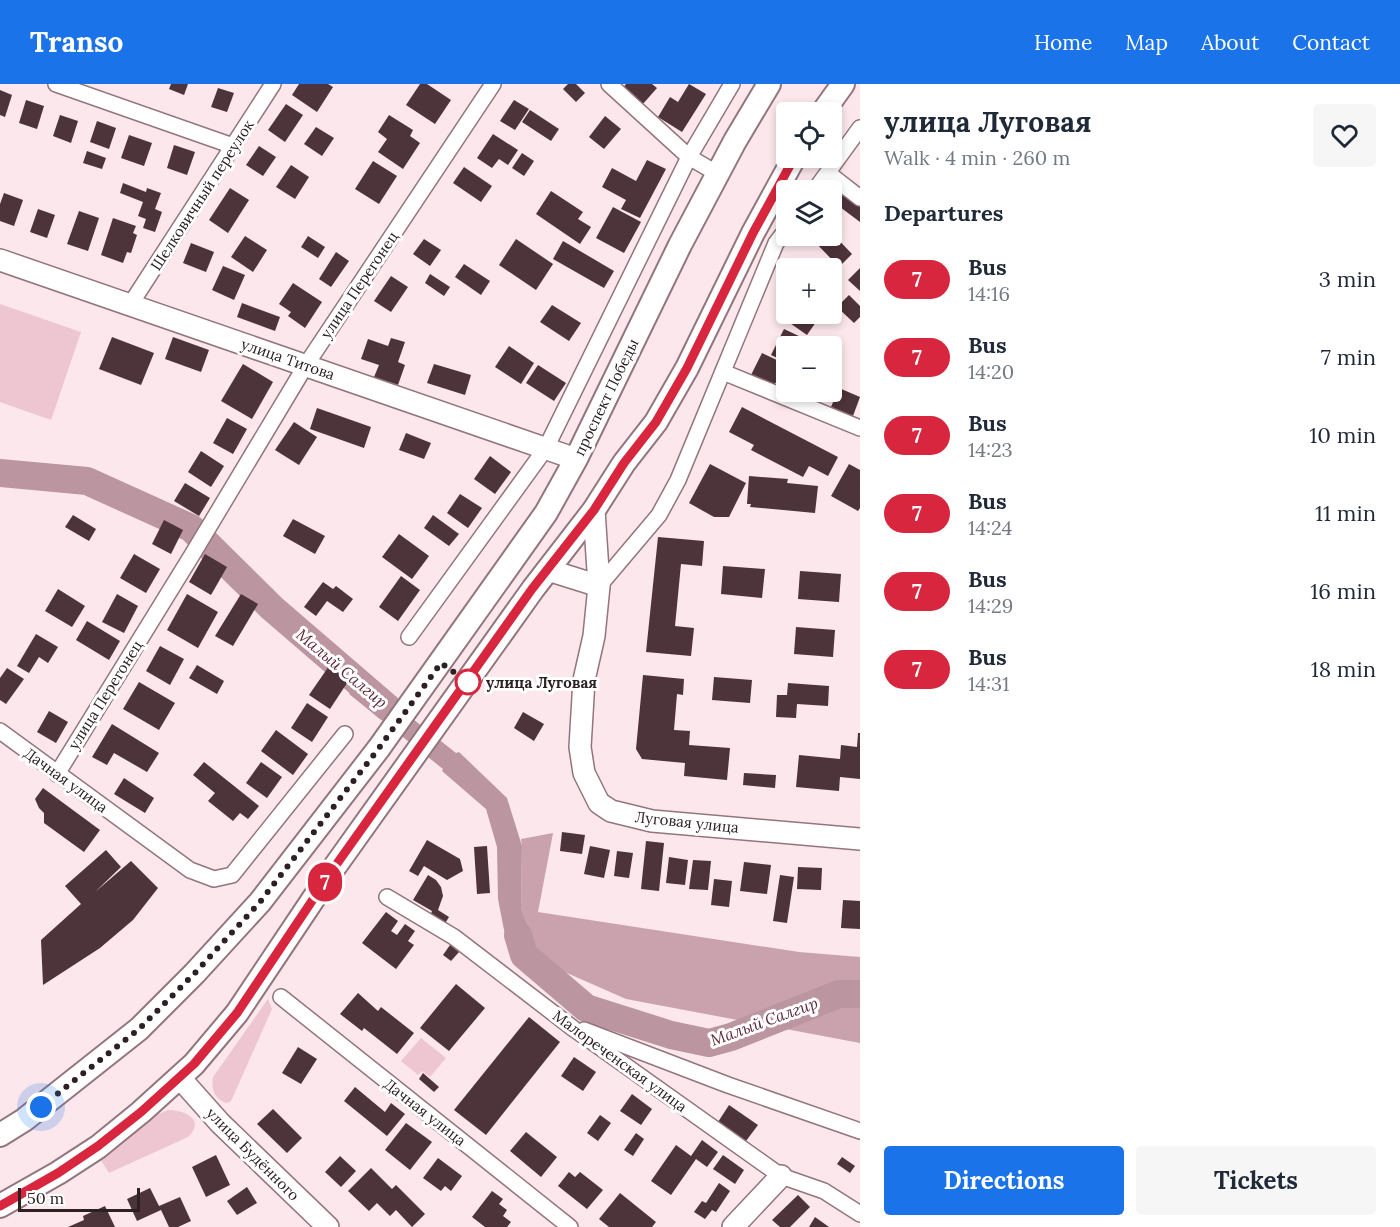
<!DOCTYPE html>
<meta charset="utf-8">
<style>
:root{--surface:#fff;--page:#f6f6f7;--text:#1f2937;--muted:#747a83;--accent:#1a73e8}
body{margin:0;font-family:Lora,serif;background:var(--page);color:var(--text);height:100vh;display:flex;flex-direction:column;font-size:22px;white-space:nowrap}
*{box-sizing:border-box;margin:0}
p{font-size:20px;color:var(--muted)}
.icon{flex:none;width:33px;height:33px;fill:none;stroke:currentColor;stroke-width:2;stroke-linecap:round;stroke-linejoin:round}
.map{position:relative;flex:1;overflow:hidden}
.side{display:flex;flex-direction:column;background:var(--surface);width:540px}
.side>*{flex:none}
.badge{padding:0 12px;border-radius:20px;font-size:21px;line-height:39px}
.controls{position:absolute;left:776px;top:18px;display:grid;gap:12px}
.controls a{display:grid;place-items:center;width:66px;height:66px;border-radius:6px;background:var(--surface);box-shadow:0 3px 9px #0003;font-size:30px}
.scale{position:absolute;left:18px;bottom:15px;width:122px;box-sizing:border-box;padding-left:6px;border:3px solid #2c2023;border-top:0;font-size:16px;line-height:21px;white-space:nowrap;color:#2c2023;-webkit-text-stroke:4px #fff;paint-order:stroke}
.you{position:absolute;width:30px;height:30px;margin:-15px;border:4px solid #fff;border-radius:50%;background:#1a73e8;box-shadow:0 0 0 9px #1a73e833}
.map>.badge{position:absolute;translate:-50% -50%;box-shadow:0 0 0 3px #fff}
h2{padding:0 24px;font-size:22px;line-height:54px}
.round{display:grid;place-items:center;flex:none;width:63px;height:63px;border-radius:6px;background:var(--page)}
.headline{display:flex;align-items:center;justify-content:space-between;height:102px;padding:0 24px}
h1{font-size:28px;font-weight:800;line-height:45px}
.action{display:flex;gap:12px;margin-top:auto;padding:12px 24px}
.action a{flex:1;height:69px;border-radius:6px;background:var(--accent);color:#fff;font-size:24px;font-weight:800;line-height:69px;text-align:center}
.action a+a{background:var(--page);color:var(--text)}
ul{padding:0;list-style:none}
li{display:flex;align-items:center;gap:18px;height:78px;padding:0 24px}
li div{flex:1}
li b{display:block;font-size:22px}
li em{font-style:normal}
li .badge{min-width:66px;font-weight:700;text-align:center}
header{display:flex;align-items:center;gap:36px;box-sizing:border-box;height:84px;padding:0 30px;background:var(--accent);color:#fff}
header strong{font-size:28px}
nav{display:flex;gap:33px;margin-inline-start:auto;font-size:21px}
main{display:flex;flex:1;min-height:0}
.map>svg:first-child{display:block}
.green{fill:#edc6d1}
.forest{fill:#c9a2ad}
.water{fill:#bb959f}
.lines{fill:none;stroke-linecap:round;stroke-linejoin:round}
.river{stroke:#bb959f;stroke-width:28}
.building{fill:#4d333a}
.street-casing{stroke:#93757d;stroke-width:18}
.secondary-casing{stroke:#93757d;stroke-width:24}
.primary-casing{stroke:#93757d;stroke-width:26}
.street{stroke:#fff;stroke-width:15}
.secondary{stroke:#fff;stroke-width:21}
.primary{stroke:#fff;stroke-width:22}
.line-casing{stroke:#fff;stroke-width:14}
.line{stroke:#d7263d;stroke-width:9}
.walk{stroke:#2c2023;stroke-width:6;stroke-dasharray:0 10.8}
.stop-dot{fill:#fff;stroke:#d7263d;stroke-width:3}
.labels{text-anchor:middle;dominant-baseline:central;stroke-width:6;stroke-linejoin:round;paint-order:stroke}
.street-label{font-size:15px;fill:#2c2023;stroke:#fff}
.stop-label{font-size:15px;font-weight:bold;fill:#2c2023;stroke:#fff;text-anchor:start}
.water-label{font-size:16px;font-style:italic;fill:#5e2b3c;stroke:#fff}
</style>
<header>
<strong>Transo</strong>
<nav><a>Home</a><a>Map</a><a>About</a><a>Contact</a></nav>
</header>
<main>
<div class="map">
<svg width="860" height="1143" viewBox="0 0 860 1143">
<rect width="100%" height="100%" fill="#fbe7ec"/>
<g class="green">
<polygon points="0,220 81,248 51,336 0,318"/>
<path d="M268,915L272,925L232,1015L230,1018L226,1019C214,1014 211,1005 213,993Z"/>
<polygon points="421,954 446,974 430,993 422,987 418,991 401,977"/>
<path d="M168,1026C185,1026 206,1036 188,1053L109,1089L101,1076L152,1033Z"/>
</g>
<polygon class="forest" points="553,749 538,828 799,868 860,873 860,959 626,915 542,878 521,824 522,762 521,755"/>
<polygon class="water" points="361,594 456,669 459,668 507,714 522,762 521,824 542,878 525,890 521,881 509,865 504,846 498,815 497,763 486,725 442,687 443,685 349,610"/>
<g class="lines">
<g class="river">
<polyline points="0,389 87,397 191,444 272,524 387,623"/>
<polyline points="518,851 524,871 586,924 671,951 709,959 731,953 839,910 860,910"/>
</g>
</g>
<g class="building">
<polygon points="171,0 188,0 184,11 169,5"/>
<polygon points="299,0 328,0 333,3 317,28 292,11"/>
<polygon points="420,0 427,0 451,16 435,40 406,21"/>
<polygon points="568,0 576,0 585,9 576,18 563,5"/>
<polygon points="626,0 652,0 657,4 642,21 622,5"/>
<polygon points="689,0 706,10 682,48 658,33 670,13 678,18"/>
<polygon points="218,4 234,9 227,28 211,23"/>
<polygon points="0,6 12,11 5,33 0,31"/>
<polygon points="26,16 44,22 37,45 19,39"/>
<polygon points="514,16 529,25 515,46 500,37"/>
<polygon points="286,20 303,31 285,58 268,46"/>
<polygon points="530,26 559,45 551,57 522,38"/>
<polygon points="60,31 78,37 71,59 53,52"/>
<polygon points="389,31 413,46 410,52 420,59 403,85 378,68 387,55 378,48"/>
<polygon points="605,32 621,45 604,65 589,53"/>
<polygon points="97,37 116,44 109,65 90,58"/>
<polygon points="316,43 334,54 322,72 304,60"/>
<polygon points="493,50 518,66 508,81 499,75 492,84 477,74"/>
<polygon points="129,51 152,59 144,82 121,74"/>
<polygon points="174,61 195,68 187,91 167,84"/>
<polygon points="259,62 276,73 263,92 246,81"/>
<polygon points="87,67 106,74 102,85 83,79"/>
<polygon points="522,69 534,77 524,92 512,84"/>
<polygon points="647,76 666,85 640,134 621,125 626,116 602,103 612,84 636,97"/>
<polygon points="373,77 397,92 379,120 355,105"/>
<polygon points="291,81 309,93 295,115 276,103"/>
<polygon points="464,83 492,102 481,118 453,99"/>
<polygon points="123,99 146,108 147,104 161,109 155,125 162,128 155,148 143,144 146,135 138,132 143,118 120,109"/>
<polygon points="230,104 249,116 228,149 209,136"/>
<polygon points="551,107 583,128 578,135 591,143 580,160 536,130"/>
<polygon points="4,109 23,116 14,142 0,137 0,120"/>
<polygon points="844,110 860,122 860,138 836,120"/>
<polygon points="613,123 641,138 624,169 596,154"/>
<polygon points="38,125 55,131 47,154 30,148"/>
<polygon points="79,127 99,134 88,167 67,160"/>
<polygon points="113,134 136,142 133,149 137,151 131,169 127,168 123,179 101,171"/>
<polygon points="831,148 852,170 839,183 813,156 817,152 831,152"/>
<polygon points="245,152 267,166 253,188 231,173"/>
<polygon points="308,152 325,163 318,174 301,163"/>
<polygon points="424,155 441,166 430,182 413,170"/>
<polygon points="516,155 553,180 536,206 499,181"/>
<polygon points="563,157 614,187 604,204 553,175"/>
<polygon points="191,159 214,168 206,188 183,179"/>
<polygon points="336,168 349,177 331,203 319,195"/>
<polygon points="464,180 490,197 481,211 455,193"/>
<polygon points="223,182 245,191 234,216 212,206"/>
<polygon points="860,184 860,207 848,196"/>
<polygon points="430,190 450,203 444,212 425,199"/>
<polygon points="391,192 408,203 391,228 374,217"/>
<polygon points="293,199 322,218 305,244 288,232 291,228 279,220"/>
<polygon points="849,211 860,222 860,233 854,239 837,223"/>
<polygon points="242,219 280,233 275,247 237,233"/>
<polygon points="552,221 581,239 569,257 540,238"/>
<polygon points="789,230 805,230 816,238 807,251 784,235"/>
<polygon points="784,245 801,253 796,262 786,262 786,278 771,271"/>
<polygon points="112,253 154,269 141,301 99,285"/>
<polygon points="173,253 209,266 201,288 165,275"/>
<polygon points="391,254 405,258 398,278 405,281 398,301 374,293 379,281 361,275 368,255 388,262"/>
<polygon points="509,262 534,279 521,300 495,283"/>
<polygon points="762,269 785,280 774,302 751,291"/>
<polygon points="243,280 273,298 252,335 221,317"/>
<polygon points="434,280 471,291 465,311 427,299"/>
<polygon points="538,281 566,299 554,317 526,299"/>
<polygon points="839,304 860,313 853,332 831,323"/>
<polygon points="742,323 838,373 828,392 809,382 803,393 751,366 754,361 729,348"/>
<polygon points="317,324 371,343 364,364 310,345"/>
<polygon points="227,334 247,345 233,370 213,359"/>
<polygon points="294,338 317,353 299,381 275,366"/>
<polygon points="406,349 431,359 424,375 399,366"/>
<polygon points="201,367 224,382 211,403 188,388"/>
<polygon points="490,372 511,388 495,410 474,395"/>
<polygon points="710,380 746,399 729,433 714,433 689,419"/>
<polygon points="849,380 860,386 860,424 858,427 831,412"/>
<polygon points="749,392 788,395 787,399 818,402 815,429 750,423 751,420 747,420"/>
<polygon points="185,399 210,414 199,432 174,417"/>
<polygon points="460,410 482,424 468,444 447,429"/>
<polygon points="73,431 96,445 89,457 65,443"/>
<polygon points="433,431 459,450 449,462 424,444"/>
<polygon points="293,435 325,452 315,470 283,452"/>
<polygon points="164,436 183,446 171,470 152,460"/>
<polygon points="399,450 429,472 412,495 382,473"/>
<polygon points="658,453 704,457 702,482 681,480 675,542 694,544 691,572 646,568"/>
<polygon points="134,470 160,485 146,509 120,494"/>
<polygon points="205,470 227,483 211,511 189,498"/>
<polygon points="723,482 765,485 762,514 721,510"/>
<polygon points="800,487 841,490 839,518 798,515"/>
<polygon points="401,492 420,506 398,537 379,523"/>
<polygon points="323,498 333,505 336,502 353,515 343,528 327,517 316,532 304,523"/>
<polygon points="58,505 85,522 72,543 45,527"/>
<polygon points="117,510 138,522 124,549 102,538"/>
<polygon points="187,510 218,528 198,564 167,546"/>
<polygon points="241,510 258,520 233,562 215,552"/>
<polygon points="87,537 120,557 109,576 76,556"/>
<polygon points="796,543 835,546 833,573 794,570"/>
<polygon points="36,550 58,563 48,579 39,573 29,589 17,582"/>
<polygon points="160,562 184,575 170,601 146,587"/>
<polygon points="197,581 224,597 217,610 189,594"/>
<polygon points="329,582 349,596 330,625 309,611"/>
<polygon points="7,584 24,595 6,620 0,616 0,594"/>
<polygon points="643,591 684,595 683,611 677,610 674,646 690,647 689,661 730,664 727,696 684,692 685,679 642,675 636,665"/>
<polygon points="714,593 752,596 750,619 712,616"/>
<polygon points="139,598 175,619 159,646 123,625"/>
<polygon points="788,599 829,602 828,622 797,620 796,634 776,633 777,611 787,611"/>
<polygon points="307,619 328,633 312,658 291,644"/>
<polygon points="49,627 68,638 56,659 37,648"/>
<polygon points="523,628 544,640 534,657 514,644"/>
<polygon points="112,640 159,669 147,688 114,669 107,681 92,673"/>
<polygon points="276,646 308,670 293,691 261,667"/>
<polygon points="858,649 860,649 860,695 840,693 839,707 796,703 799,671 840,675 841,661 857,663"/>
<polygon points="204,678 259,722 248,735 240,729 233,737 208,717 215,709 193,691"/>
<polygon points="261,678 282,693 267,714 246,699"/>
<polygon points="744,689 776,691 775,704 743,701"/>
<polygon points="124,694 154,714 145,729 114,710"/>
<polygon points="43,704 100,746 84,768 44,739 44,729 39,724 35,715"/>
<polygon points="562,748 585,751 582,770 560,767"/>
<polygon points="427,756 460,775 463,787 447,796 424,782 418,792 409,787"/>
<polygon points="646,757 664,759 659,807 641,805"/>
<polygon points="487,762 490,809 477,810 474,763"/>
<polygon points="590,762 610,766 604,794 584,790"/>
<polygon points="106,766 121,783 95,808 131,777 158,804 133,836 100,864 43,901 41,856 81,820 65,802"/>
<polygon points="617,767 633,769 629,794 614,792"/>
<polygon points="669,773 688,776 685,801 666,799"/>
<polygon points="693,776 711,777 708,806 689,805"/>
<polygon points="744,778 771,781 767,810 740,807"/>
<polygon points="798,783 822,784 821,806 797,805"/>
<polygon points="428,791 436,796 441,803 443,812 438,826 449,833 444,841 430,832 432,827 413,816"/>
<polygon points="780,791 794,793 787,839 773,837"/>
<polygon points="714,795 732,797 729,823 711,821"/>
<polygon points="843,816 860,817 860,845 841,844"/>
<polygon points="386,828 398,837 391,847 397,851 405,840 415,847 408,857 414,861 396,885 362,859"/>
<polygon points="450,861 459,868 451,877 443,871"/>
<polygon points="456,900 485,924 449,967 420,944"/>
<polygon points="358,909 378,927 381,923 414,949 397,970 364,944 362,947 340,930"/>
<polygon points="529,933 560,958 486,1051 454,1026"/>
<polygon points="298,963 317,975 301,1000 282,989"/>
<polygon points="574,973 596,988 583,1007 561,992"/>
<polygon points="423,989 439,1003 434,1008 419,995"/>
<polygon points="355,1003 385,1028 391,1019 405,1030 387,1052 344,1017"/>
<polygon points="632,1010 652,1025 641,1041 620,1027"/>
<polygon points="729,1021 758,1041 746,1057 718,1038"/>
<polygon points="273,1025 302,1054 287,1069 257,1040"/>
<polygon points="600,1031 611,1039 598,1057 587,1049"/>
<polygon points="406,1039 432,1058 410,1086 385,1066"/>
<polygon points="526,1048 557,1073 541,1093 510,1067"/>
<polygon points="636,1049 644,1055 633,1072 624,1066"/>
<polygon points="702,1056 718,1068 707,1083 696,1075 671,1111 651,1097 676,1061 691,1072"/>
<polygon points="216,1071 230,1101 206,1113 192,1083"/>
<polygon points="723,1071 744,1086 735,1100 713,1085"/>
<polygon points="340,1072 356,1087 341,1103 325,1088"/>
<polygon points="842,1073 855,1082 850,1089 837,1080"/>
<polygon points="438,1074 462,1092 451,1107 445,1102 441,1107 423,1094"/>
<polygon points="371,1084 392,1105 396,1101 425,1130 412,1143 396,1126 390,1132 377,1119 369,1127 348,1107"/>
<polygon points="569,1088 575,1093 580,1088 603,1106 587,1125 558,1102"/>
<polygon points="719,1099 730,1107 716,1128 712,1126 705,1135 694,1128 702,1117 706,1119"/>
<polygon points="247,1103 257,1119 237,1131 227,1117"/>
<polygon points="150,1104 159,1122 180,1113 191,1137 178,1143 169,1143 161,1126 137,1137 127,1115"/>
<polygon points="492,1107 503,1115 499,1120 507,1126 503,1132 511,1138 507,1143 485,1143 472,1133"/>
<polygon points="620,1109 656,1138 652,1143 609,1143 599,1135"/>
<polygon points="798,1111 810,1123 790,1143 780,1143 772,1136"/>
<polygon points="105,1122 115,1143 68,1143 84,1136 83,1132"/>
<polygon points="815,1133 829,1143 809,1143"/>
</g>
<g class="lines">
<g class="street-casing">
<g id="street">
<polyline points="56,0 233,62"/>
<polyline points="609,0 689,73 718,90"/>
<polyline points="828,89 860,114"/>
<polyline points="815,106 860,44"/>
<polyline points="130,221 273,0"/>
<polyline points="723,288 860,344"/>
<polyline points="599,502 659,431 678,396 776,159 786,146"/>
<polyline points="409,553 546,364 689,73 732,0"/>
<polyline points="0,647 190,786 214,795 232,791 345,650"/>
<polyline points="57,690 192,471 306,281 493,0"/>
<polyline points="387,813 454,853 574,945 781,1092 824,1107 860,1130"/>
<polyline points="281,913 570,1143"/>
<polyline points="584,946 728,1001 860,1047"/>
</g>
</g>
<g class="secondary-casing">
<g id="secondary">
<polyline points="0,176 576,375"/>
<polyline points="594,426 599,502 594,552 584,596 580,663 584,689 599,719 611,727 652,737 860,755"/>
<polyline points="548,486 599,502"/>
<polyline points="180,994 220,1039 328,1143"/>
<polyline points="733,1143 781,1092"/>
</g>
</g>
<g class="primary-casing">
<g id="primary">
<polyline points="823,28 843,0"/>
<polyline points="0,1051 24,1036 139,945 194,890 260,818 379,664 546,429 576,375 680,161 735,57 769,0"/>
<polyline points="0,1122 58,1089 98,1063 141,1028 194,980 237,929 336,781 533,505 594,426 624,379 656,338 687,284 753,149 794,74"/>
</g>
</g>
<use href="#street" class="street"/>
<use href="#secondary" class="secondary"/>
<use href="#primary" class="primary"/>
</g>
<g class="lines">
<g class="line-casing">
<polyline id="line" points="0,1122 58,1089 98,1062 141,1028 194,980 237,929 336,781 532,505 594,426 624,379 656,338 687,284 753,149 794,74"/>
</g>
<use href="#line" class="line"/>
<polyline class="walk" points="41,1023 139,945 194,890 260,818 379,664 441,579 468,598"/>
</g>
<circle class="stop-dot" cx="468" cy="598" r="12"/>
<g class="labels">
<g class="street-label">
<text transform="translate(202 111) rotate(-57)">Шелковичный переулок</text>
<text transform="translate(359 201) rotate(-56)">улица Перегонец</text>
<text transform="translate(288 275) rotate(19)">улица Титова</text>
<text transform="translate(606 313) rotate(-64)">проспект Победы</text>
<text transform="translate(105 611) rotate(-58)">улица Перегонец</text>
<text transform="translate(66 696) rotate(36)">Дачная улица</text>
<text transform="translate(687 738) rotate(6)">Луговая улица</text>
<text transform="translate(620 977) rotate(36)">Малореченская улица</text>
<text transform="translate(425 1028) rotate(38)">Дачная улица</text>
<text transform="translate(253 1070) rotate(45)">улица Будённого</text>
</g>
<g class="stop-label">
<text x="486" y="598">улица Луговая</text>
</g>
<g class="water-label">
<text transform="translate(342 584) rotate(40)">Малый Салгир</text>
<text transform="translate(764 937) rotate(-20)">Малый Салгир</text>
</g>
</g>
</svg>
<div class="controls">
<a><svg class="icon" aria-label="locate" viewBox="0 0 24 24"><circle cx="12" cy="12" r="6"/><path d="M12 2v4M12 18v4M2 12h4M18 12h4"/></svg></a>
<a><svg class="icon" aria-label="layers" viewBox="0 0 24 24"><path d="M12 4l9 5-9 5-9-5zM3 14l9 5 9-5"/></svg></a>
<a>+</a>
<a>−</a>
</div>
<div class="scale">50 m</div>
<div class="you" style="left:41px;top:1023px"></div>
<b class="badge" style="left:325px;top:798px;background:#d7263d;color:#fff">7</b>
</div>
<section class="side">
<div class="headline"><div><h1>улица Луговая</h1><p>Walk · 4 min · 260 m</p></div><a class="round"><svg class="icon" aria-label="heart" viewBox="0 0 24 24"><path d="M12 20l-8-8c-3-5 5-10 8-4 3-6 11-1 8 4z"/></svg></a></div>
<h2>Departures</h2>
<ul>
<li><span class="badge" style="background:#d7263d;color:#fff">7</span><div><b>Bus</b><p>14:16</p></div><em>3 min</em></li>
<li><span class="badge" style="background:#d7263d;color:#fff">7</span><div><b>Bus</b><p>14:20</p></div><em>7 min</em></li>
<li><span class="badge" style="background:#d7263d;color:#fff">7</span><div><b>Bus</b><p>14:23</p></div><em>10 min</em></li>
<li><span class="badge" style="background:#d7263d;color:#fff">7</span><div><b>Bus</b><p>14:24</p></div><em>11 min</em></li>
<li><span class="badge" style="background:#d7263d;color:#fff">7</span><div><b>Bus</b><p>14:29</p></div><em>16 min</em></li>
<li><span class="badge" style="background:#d7263d;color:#fff">7</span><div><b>Bus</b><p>14:31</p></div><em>18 min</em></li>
</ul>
<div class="action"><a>Directions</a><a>Tickets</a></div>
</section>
</main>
